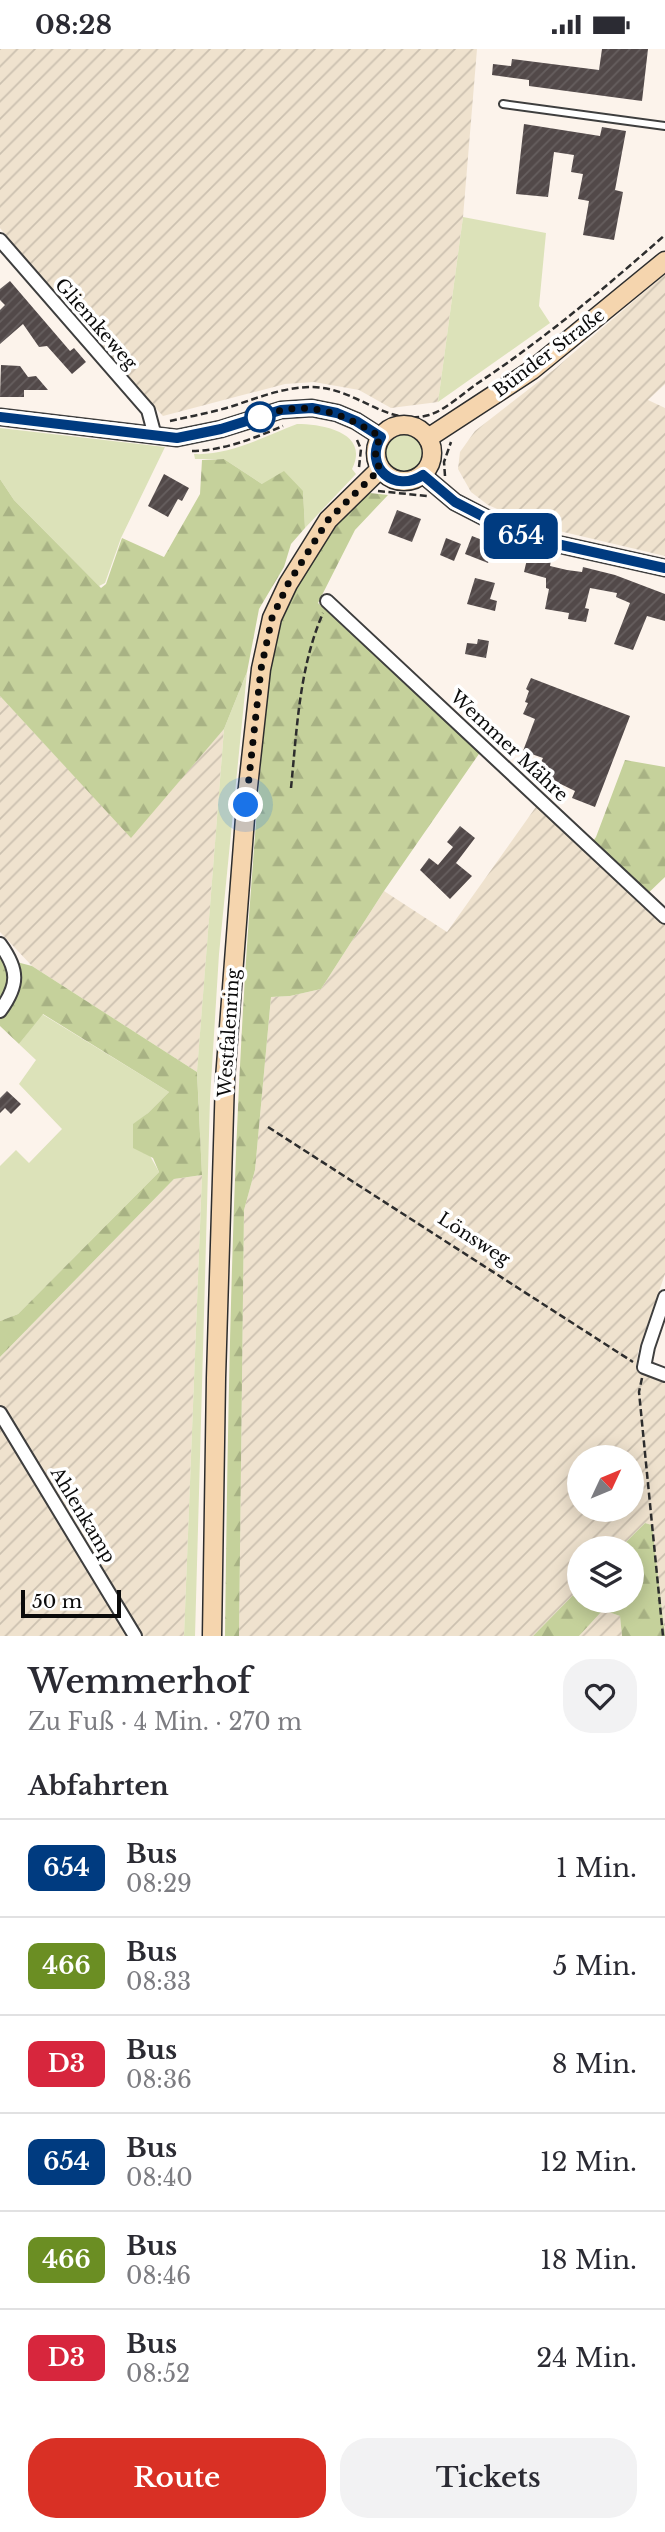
<!DOCTYPE html>
<html lang="de">
<meta charset="utf-8">
<style>
:root{--surface:#fff;--page:#f2f2f3;--text:#2b2b33;--muted:#7c7c81;--line:#e1e1e2;--accent:#d93025}
body{margin:0;font-family:"Libre Baskerville",serif;background:var(--page);color:var(--text);height:100vh;display:flex;flex-direction:column;font-size:26px;white-space:nowrap}
*{box-sizing:border-box;margin:0}
p{font-size:23px;color:var(--muted)}
.icon{flex:none;width:38px;height:38px;fill:none;stroke:currentColor;stroke-width:2;stroke-linecap:round;stroke-linejoin:round}
.map{position:relative;height:1587px;overflow:hidden}
.details{display:flex;flex-direction:column;background:var(--surface);flex:1}
.details>*{flex:none}
.badge{padding:0 14px;border-radius:10px;font-size:24px;line-height:46px}
.needle{width:46px;rotate:46deg}
.controls{position:absolute;left:567px;top:1396px;display:grid;gap:14px}
.controls a{display:grid;place-items:center;width:77px;height:77px;border-radius:50%;background:var(--surface);box-shadow:0 4px 18px #0003;font-size:35px}
.scale{position:absolute;left:21px;bottom:18px;width:100px;box-sizing:border-box;padding-left:7px;border:4px solid #0b0b0b;border-top:0;font-size:19px;line-height:24px;white-space:nowrap;color:#0b0b0b;-webkit-text-stroke:5px #fff;paint-order:stroke}
.you{position:absolute;width:35px;height:35px;margin:-18px;border:5px solid #fff;border-radius:50%;background:#1a73e8;box-shadow:0 0 0 10px #1a73e833}
.map>.badge{position:absolute;translate:-50% -50%;box-shadow:0 0 0 4px #fff}
h2{padding:0 28px;font-size:26px;line-height:63px}
.round{display:grid;place-items:center;flex:none;width:74px;height:74px;border-radius:28px;background:var(--page)}
.head{display:flex;align-items:center;justify-content:space-between;height:119px;padding:0 28px}
h1{font-size:33px;font-weight:600;line-height:52px}
.action{display:flex;gap:14px;margin-top:auto;padding:14px 28px}
.action a{flex:1;height:80px;border-radius:28px;background:var(--accent);color:#fff;font-size:28px;font-weight:600;line-height:80px;text-align:center}
.action a+a{background:var(--page);color:var(--text)}
ul{padding:0;list-style:none}
li{display:flex;align-items:center;gap:21px;height:98px;padding:0 28px;border-top:2px solid var(--line)}
li div{flex:1}
li b{display:block;font-size:26px}
li em{font-style:normal}
li .badge{min-width:77px;font-weight:700;text-align:center}
.status{display:flex;justify-content:space-between;align-items:center;height:49px;padding:0 35px;background:var(--surface);direction:ltr}
.status svg{height:19px;fill:currentColor}
.map>svg:first-child{display:block}
.farmland{fill:url(#farmland-furrows);fill-rule:evenodd}
.grass{fill:#dce2b9}
.forest{fill:url(#forest-firs)}
.building{fill:url(#building-hatch)}
.lines{fill:none;stroke-linecap:round;stroke-linejoin:round}
.service-casing{stroke:#3e3e3e;stroke-width:10}
.minor-casing{stroke:#3e3e3e;stroke-width:16}
.tertiary-casing{stroke:#3e3e3e;stroke-width:19}
.secondary-casing{stroke:#2d2d2d;stroke-width:21}
.path{stroke:#2d2d2d;stroke-width:2.5;stroke-dasharray:7 3.5;stroke-linecap:butt}
.service{stroke:#fff;stroke-width:6}
.minor{stroke:#fff;stroke-width:12}
.tertiary{stroke:#fff;stroke-width:16}
.secondary{stroke:#f5d5ae;stroke-width:18}
.line-casing{stroke:#fff;stroke-width:16}
.line{stroke:#003b80;stroke-width:10}
.walk{stroke:#0b0b0b;stroke-width:7;stroke-dasharray:0 12.6}
.stop-dot{fill:#fff;stroke:#003b80;stroke-width:3.5}
.labels{text-anchor:middle;dominant-baseline:central;stroke-width:7;stroke-linejoin:round;paint-order:stroke}
.street-label{font-size:18px;fill:#0b0b0b;stroke:#fff}
</style>
<div class="status"><b>08:28</b><svg viewBox="0 0 49 12"><path d="M0 12V9h3v3zM5 12V6h3v6zM10 12V3h3v9zM15 12V0h3v12zM26 1h20v11H26zM47 4h2v5h-2z"/></svg></div>
<div class="map">
<svg width="665" height="1587" viewBox="0 0 665 1587">
<defs>
<pattern id="farmland-furrows" width="10" height="10" patternUnits="userSpaceOnUse" patternTransform="scale(1.75)"><rect width="10" height="10" fill="#efe2ce"/><path d="M-1 1l2-2M0 10L10 0M9 11l2-2" fill="none" stroke="#ccc1b0"/></pattern>
<pattern id="forest-firs" width="22" height="20" patternUnits="userSpaceOnUse" patternTransform="scale(1.75)"><rect width="22" height="20" fill="#c5d19b"/><path d="M5 1l3.5 6h-7zM16 11l3.5 6h-7z" fill="#a8b284"/></pattern>
<pattern id="building-hatch" width="6" height="6" patternUnits="userSpaceOnUse" patternTransform="scale(1.75)"><rect width="6" height="6" fill="#524949"/><path d="M-1 1l2-2M0 6l6-6M5 7l2-2" fill="none" stroke="#665f5f"/></pattern>
</defs>
<rect width="100%" height="100%" fill="#fcf3eb"/>
<g class="farmland">
<polygon points="0,0 477,0 463,168 438,353 391,359 359,341 314,333 285,335 163,367 106,306 0,179"/>
<polygon points="665,225 665,335 648,351 665,359 665,507 534,476 488,456 471,443 458,420 460,403 475,382 556,319"/>
<polygon points="0,647 131,788 224,680 197,1023 32,917 0,883"/>
<path d="M538,755L665,874V1225L638,1303L636,1319L649,1327L665,1333V1587L652,1476L645,1474L619,1500H579V1540L533,1587H239L244,1161L255,1121L271,948L290,947L321,940L384,842L447,883ZM579,1409H632V1461H579Z"/>
<polygon points="202,1126 184,1587 0,1587 0,1308 174,1130"/>
<polygon points="603,1561 620,1567 622,1587 579,1587"/>
</g>
<g class="grass">
<polygon points="463,168 546,184 539,257 550,274 438,353"/>
<path d="M297,375C324,375 370,384 352,420L356,425L305,479L303,442L262,435L224,410H195L194,405C228,407 266,387 297,375Z"/>
<polygon points="0,379 165,398 121,489 105,534 99,537 14,451 0,430"/>
<circle cx="404" cy="404" r="19"/>
<polygon points="247,623 219,905 210,1050 195,1587 184,1587 202,1126 197,1022 224,680"/>
<polygon points="42,965 169,1043 148,1064 133,1076 159,1123 18,1265 0,1272 0,1117 16,1101 29,1114 62,1080 19,1035 36,1011 19,995"/>
</g>
<g class="forest">
<polygon points="224,410 262,435 284,422 303,442 305,479 291,495 284,518 259,560 247,623 224,680 131,789 0,647 0,430 14,451 101,539 106,535 122,489 164,508 200,445 202,411"/>
<path d="M370,444L388,446L355,481L318,554L481,702L384,842L321,940L290,947L271,948L255,1121L244,1161L239,1587H225C228,1347 232,1106 249,867C254,802 258,737 265,672C268,643 270,613 278,585C293,529 325,479 370,444Z"/>
<polygon points="625,711 665,718 665,828 641,851 587,800 596,788"/>
<polygon points="0,904 5,910 32,917 197,1023 202,1126 174,1130 0,1308 0,1272 18,1265 159,1123 153,1109 133,1099 133,1075 148,1064 169,1043 43,965 19,995 0,977"/>
<polygon points="645,1474 652,1476 665,1587 622,1587 620,1567 603,1561 579,1587 533,1587 579,1540 579,1552 632,1552 632,1500 619,1500"/>
</g>
<g class="building">
<polygon points="602,0 648,0 642,52 529,37 529,31 492,26 493,15 511,17 512,10 599,21"/>
<polygon points="524,75 600,87 602,78 626,82 615,141 623,143 614,191 583,186 589,152 578,150 583,125 571,123 574,106 554,103 548,148 516,145"/>
<polygon points="10,232 70,302 74,299 86,313 72,325 47,297 39,298 23,275 0,295 0,261 5,256 0,251 0,240"/>
<polygon points="1,316 20,317 28,328 36,327 48,341 24,341 24,348 0,348"/>
<polygon points="164,425 189,439 182,452 178,450 168,468 148,457"/>
<polygon points="397,461 421,470 412,493 388,484"/>
<polygon points="472,487 495,496 488,514 465,505"/>
<polygon points="446,489 461,495 454,512 440,506"/>
<polygon points="528,506 551,511 550,517 567,521 582,523 583,518 615,526 665,545 665,572 647,567 633,601 614,595 630,554 616,548 617,544 590,539 585,559 589,560 586,573 568,570 569,564 545,560 549,540 546,539 546,529 524,523"/>
<polygon points="475,529 495,534 490,550 497,552 495,562 467,555"/>
<polygon points="478,590 489,592 486,609 465,605 467,594 477,595"/>
<polygon points="531,629 630,667 595,758 572,749 575,742 536,723 543,709 523,702 535,670 523,665 528,654 525,653 529,642 526,640"/>
<polygon points="460,777 475,789 456,814 472,827 450,850 420,821 429,809 438,816 453,798 447,793"/>
<polygon points="7,1042 21,1055 11,1065 5,1059 0,1064 0,1049"/>
</g>
<g class="lines">
<g class="service-casing">
<polyline id="service" points="503,55 665,77"/>
</g>
<g class="minor-casing">
<g id="minor">
<polyline points="0,191 148,361 155,387"/>
<polyline points="327,552 665,868"/>
<path d="M0,895C19,921 19,936 0,962"/>
<polyline points="665,1248 648,1298 644,1318 665,1326"/>
<polyline points="0,1364 135,1587"/>
</g>
</g>
<g class="tertiary-casing">
<g id="tertiary">
<polyline points="0,368 177,389 221,380 281,361 312,359 337,364 356,372 381,388"/>
<polyline points="423,426 455,453 521,487 665,519"/>
</g>
</g>
<g class="secondary-casing">
<g id="secondary">
<circle cx="404" cy="404" r="28"/>
<polyline points="428,389 532,321 665,212"/>
<polyline points="212,1587 216,1329 225,1030 246,756 261,620 272,569 288,535 328,471 380,420"/>
</g>
</g>
<g class="path">
<path d="M170,372C192,367 215,363 236,356C262,347 286,338 313,338C357,339 386,378 429,366C446,361 463,344 478,334C544,290 605,239 665,186"/>
<polyline points="357,391 361,400 359,418"/>
<path d="M192,402C222,402 255,389 283,377"/>
<polyline points="445,427 444,413 451,393"/>
<polyline points="378,442 427,447"/>
<path d="M291,739C297,680 299,619 323,564"/>
<polyline points="268,1078 633,1313"/>
<polyline points="642,1329 639,1343 663,1587"/>
</g>
<use href="#service" class="service"/>
<use href="#minor" class="minor"/>
<use href="#tertiary" class="tertiary"/>
<use href="#secondary" class="secondary"/>
</g>
<g class="lines">
<g class="line-casing">
<path id="line" d="M0,368L177,389L221,380L281,361L312,359L337,364L356,372L381,388C363,418 395,445 423,426L455,453L521,487L665,519"/>
</g>
<use href="#line" class="line"/>
<path class="walk" d="M246,756L261,620L272,569L288,535L328,471L380,420C374,409 374,399 381,388C341,363 306,349 260,368"/>
</g>
<circle class="stop-dot" cx="260" cy="368" r="14"/>
<g class="labels">
<g class="street-label">
<text transform="translate(96 275) rotate(49)">Gliemkeweg</text>
<text transform="translate(549 304) rotate(-37)">Bünder Straße</text>
<text transform="translate(509 697) rotate(43)">Wemmer Mähre</text>
<text transform="translate(229 984) rotate(-86)">Westfalenring</text>
<text transform="translate(474 1190) rotate(33)">Lönsweg</text>
<text transform="translate(83 1466) rotate(59)">Ahlenkamp</text>
</g>
</g>
</svg>
<div class="controls">
<a><svg class="needle" viewBox="-14 -14 28 28"><path d="M0-13l5 13h-10z" fill="#e53935"/><path d="M0 13l5-13h-10z" fill="#7c7c81"/></svg></a>
<a><svg class="icon" aria-label="layers" viewBox="0 0 24 24"><path d="M12 4l9 5-9 5-9-5zM3 14l9 5 9-5"/></svg></a>
</div>
<div class="scale">50 m</div>
<div class="you" style="left:246px;top:756px"></div>
<b class="badge" style="left:521px;top:487px;background:#003b80;color:#fff">654</b>
</div>
<section class="details">
<div class="head"><div><h1>Wemmerhof</h1><p>Zu Fuß · 4 Min. · 270 m</p></div><a class="round"><svg class="icon" aria-label="heart" viewBox="0 0 24 24"><path d="M12 20l-8-8c-3-5 5-10 8-4 3-6 11-1 8 4z"/></svg></a></div>
<h2>Abfahrten</h2>
<ul>
<li><span class="badge" style="background:#003b80;color:#fff">654</span><div><b>Bus</b><p>08:29</p></div><em>1 Min.</em></li>
<li><span class="badge" style="background:#6b8e23;color:#fff">466</span><div><b>Bus</b><p>08:33</p></div><em>5 Min.</em></li>
<li><span class="badge" style="background:#d7263d;color:#fff">D3</span><div><b>Bus</b><p>08:36</p></div><em>8 Min.</em></li>
<li><span class="badge" style="background:#003b80;color:#fff">654</span><div><b>Bus</b><p>08:40</p></div><em>12 Min.</em></li>
<li><span class="badge" style="background:#6b8e23;color:#fff">466</span><div><b>Bus</b><p>08:46</p></div><em>18 Min.</em></li>
<li><span class="badge" style="background:#d7263d;color:#fff">D3</span><div><b>Bus</b><p>08:52</p></div><em>24 Min.</em></li>
</ul>
<div class="action"><a>Route</a><a>Tickets</a></div>
</section>
